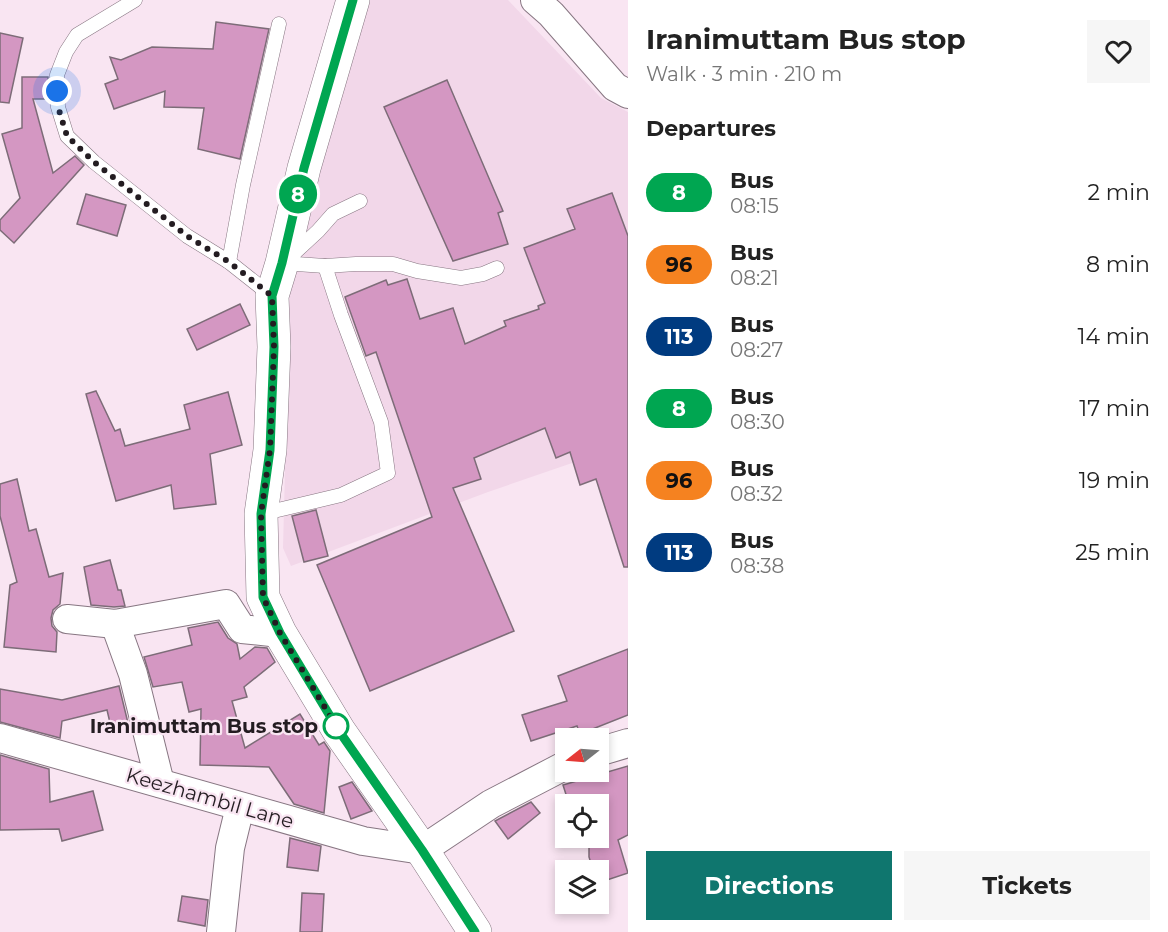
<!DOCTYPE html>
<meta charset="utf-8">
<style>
:root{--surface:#fff;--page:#f6f6f6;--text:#222;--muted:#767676;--accent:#0f766e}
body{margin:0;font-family:Montserrat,sans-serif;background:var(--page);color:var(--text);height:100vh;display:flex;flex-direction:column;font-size:22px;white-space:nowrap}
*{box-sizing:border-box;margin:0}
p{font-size:20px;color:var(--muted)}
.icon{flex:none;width:33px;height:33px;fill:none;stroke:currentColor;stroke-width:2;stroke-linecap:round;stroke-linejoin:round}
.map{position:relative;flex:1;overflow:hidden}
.sheet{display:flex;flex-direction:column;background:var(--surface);width:540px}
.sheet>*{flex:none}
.badge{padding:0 12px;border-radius:20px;font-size:21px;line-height:39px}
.needle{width:39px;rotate:253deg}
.controls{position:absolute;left:555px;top:728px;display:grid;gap:12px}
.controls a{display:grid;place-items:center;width:54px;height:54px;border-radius:0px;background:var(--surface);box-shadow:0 3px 9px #0003;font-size:30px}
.you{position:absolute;width:30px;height:30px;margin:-15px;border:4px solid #fff;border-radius:50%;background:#1a73e8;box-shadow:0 0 0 9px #1a73e833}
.map>.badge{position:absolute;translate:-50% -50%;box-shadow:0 0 0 3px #fff}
h2{padding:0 18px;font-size:22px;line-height:54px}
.round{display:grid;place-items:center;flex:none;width:63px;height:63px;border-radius:0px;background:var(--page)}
.summary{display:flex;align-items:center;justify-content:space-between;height:102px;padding:0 18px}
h1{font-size:28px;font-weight:700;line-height:45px}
.action{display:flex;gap:12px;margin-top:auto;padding:12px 18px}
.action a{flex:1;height:69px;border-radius:0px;background:var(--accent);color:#fff;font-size:24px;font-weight:700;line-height:69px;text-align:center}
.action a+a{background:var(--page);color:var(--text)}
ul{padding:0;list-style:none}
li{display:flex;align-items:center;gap:18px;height:72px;padding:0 18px}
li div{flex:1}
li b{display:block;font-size:22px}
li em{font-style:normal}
li .badge{min-width:66px;font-weight:700;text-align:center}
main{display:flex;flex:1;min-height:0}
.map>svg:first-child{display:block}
.built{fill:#f2d7e9}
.building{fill:#d497c2;stroke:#7d6c78;stroke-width:1.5}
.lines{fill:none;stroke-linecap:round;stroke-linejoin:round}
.service-casing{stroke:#877682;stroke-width:15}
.minor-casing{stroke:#877682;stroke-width:30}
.tertiary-casing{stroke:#877682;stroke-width:34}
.service{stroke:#fff;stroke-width:14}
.minor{stroke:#fff;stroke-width:28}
.tertiary{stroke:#fff;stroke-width:33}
.line-casing{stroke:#fff;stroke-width:14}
.line{stroke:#00a651;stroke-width:9}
.walk{stroke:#231c21;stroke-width:6;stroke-dasharray:0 10.8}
.stop-dot{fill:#fff;stroke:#00a651;stroke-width:3}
.labels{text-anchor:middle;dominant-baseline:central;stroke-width:4.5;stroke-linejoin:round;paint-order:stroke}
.stop-label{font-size:20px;font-weight:bold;fill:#231c21;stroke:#f9e5f2;text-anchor:end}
.street-label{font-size:20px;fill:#231c21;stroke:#f9e5f2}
</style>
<main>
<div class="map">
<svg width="628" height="932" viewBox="0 0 628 932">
<rect width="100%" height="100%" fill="#f9e5f2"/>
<polygon class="built" points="366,0 508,0 601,98 628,112 628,437 575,462 488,492 291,566 283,548 290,281"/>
<g class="building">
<polygon points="216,22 269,29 240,159 198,149 204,108 164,107 165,91 114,109 105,84 118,79 110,57 121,60 152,47 213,49"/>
<polygon points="0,33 23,38 9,103 0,102"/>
<polygon points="22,77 48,77 49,99 33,99 53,173 75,156 84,165 14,243 0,230 0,220 20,198 2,134 22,128"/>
<polygon points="447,80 503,211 498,213 508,244 453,261 384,107"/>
<polygon points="612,193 628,236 628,567 624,567 596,479 580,485 570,452 556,458 545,428 474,458 481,479 453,488 514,631 370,691 317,565 432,517 376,352 366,356 345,297 386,280 388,285 407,279 420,319 453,308 465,344 506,326 504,321 539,309 538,306 545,303 524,248 575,229 567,209"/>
<polygon points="86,194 126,205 117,236 77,224"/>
<polygon points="240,304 250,325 197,350 187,329"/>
<polygon points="96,391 115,431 120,429 125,446 190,429 184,405 228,392 242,445 210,454 216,504 174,509 171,485 116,501 86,394"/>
<polygon points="17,479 29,531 36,529 49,577 63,573 60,604 53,610 51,618 52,626 57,632 56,652 4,647 10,585 17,582 0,516 0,484"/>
<polygon points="316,510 328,556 304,562 292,516"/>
<polygon points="110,560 118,590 121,590 125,606 114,607 91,605 84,567"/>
<polygon points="218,622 228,638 237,644 240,659 255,647 267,648 275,662 244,687 247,697 232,701 245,748 300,714 319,745 324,742 330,751 324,813 294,804 269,767 200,765 201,709 189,712 182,682 153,687 144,657 192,645 188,628"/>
<polygon points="628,649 628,715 580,734 577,726 531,741 522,715 567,701 558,676"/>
<polygon points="119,686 128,723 111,727 107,710 62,721 60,738 0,722 0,689 62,700"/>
<polygon points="0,755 49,769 50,802 93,791 103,830 62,841 59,829 0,830"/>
<polygon points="628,766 628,835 618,840 628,873 598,883 598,870 593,870 589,857 589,837 598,837 598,804 569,804 563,785"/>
<polygon points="352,782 372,811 351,819 339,787"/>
<polygon points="531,802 540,813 508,839 495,821"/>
<polygon points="290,838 321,846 318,871 287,867"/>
<polygon points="302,893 324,894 322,932 300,932"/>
<polygon points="182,896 208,900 205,926 178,921"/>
</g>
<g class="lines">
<g class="service-casing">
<g id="service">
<polyline points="135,0 77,35 66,52 57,75 58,107 67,136 94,162 187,236 229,262 272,296"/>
<polyline points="291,256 318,231 333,214 360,201"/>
<polyline points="229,262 243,185 279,24"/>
<polyline points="282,263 325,266 356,264 393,264 417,271 461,278 483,274 497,268"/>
<polyline points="261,514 341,495 388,473 381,422 341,315 325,266"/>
</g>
</g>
<g class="minor-casing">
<g id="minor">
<polyline points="535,0 551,14 615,87 628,94"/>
<polyline points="67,619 115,624 226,604 242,629 280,633"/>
<polyline points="115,624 133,674 160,783"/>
<polyline points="0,738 363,841 422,850 491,804 566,765"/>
<polyline points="598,752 628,743"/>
<polyline points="221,932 230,848 240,807"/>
</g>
</g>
<g class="tertiary-casing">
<polyline id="tertiary" points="353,0 304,168 282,263 272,296 274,347 270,450 261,514 263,597 280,633 339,731 422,850 475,932"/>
</g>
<use href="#service" class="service"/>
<use href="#minor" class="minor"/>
<use href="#tertiary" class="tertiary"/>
</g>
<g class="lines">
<g class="line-casing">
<polyline id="line" points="353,0 304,168 282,263 272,296 274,347 270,450 261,514 263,597 280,633 339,731 422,850 475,932"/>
</g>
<use href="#line" class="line"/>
<polyline class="walk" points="57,91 58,107 67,136 94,162 187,236 229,262 272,296 274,347 270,450 261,514 263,597 280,633 339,731 336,726"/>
</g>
<circle class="stop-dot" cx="336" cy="726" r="12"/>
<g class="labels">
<g class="stop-label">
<text x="318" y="726">Iranimuttam Bus stop</text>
</g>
<g class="street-label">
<text transform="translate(210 798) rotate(16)">Keezhambil Lane</text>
</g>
</g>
</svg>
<div class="controls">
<a><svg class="needle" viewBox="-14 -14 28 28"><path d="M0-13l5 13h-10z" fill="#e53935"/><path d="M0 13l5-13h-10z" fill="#767676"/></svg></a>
<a><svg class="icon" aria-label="locate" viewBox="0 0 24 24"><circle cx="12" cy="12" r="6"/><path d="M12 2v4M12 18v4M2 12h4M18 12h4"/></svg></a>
<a><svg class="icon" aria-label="layers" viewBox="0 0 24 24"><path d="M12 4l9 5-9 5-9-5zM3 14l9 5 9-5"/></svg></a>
</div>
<div class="you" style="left:57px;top:91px"></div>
<b class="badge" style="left:298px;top:194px;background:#00a651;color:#fff">8</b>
</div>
<section class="sheet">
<div class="summary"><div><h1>Iranimuttam Bus stop</h1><p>Walk · 3 min · 210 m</p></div><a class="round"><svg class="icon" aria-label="heart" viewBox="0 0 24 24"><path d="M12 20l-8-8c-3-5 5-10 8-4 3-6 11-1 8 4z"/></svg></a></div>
<h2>Departures</h2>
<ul>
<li><span class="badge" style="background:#00a651;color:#fff">8</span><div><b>Bus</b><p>08:15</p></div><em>2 min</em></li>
<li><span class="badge" style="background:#f58220;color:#111">96</span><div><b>Bus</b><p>08:21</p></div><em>8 min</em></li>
<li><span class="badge" style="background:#003b80;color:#fff">113</span><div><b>Bus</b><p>08:27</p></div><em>14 min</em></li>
<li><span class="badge" style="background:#00a651;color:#fff">8</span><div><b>Bus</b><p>08:30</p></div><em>17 min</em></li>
<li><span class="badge" style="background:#f58220;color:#111">96</span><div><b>Bus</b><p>08:32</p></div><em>19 min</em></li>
<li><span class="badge" style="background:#003b80;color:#fff">113</span><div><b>Bus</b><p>08:38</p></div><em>25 min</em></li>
</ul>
<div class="action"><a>Directions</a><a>Tickets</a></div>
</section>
</main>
